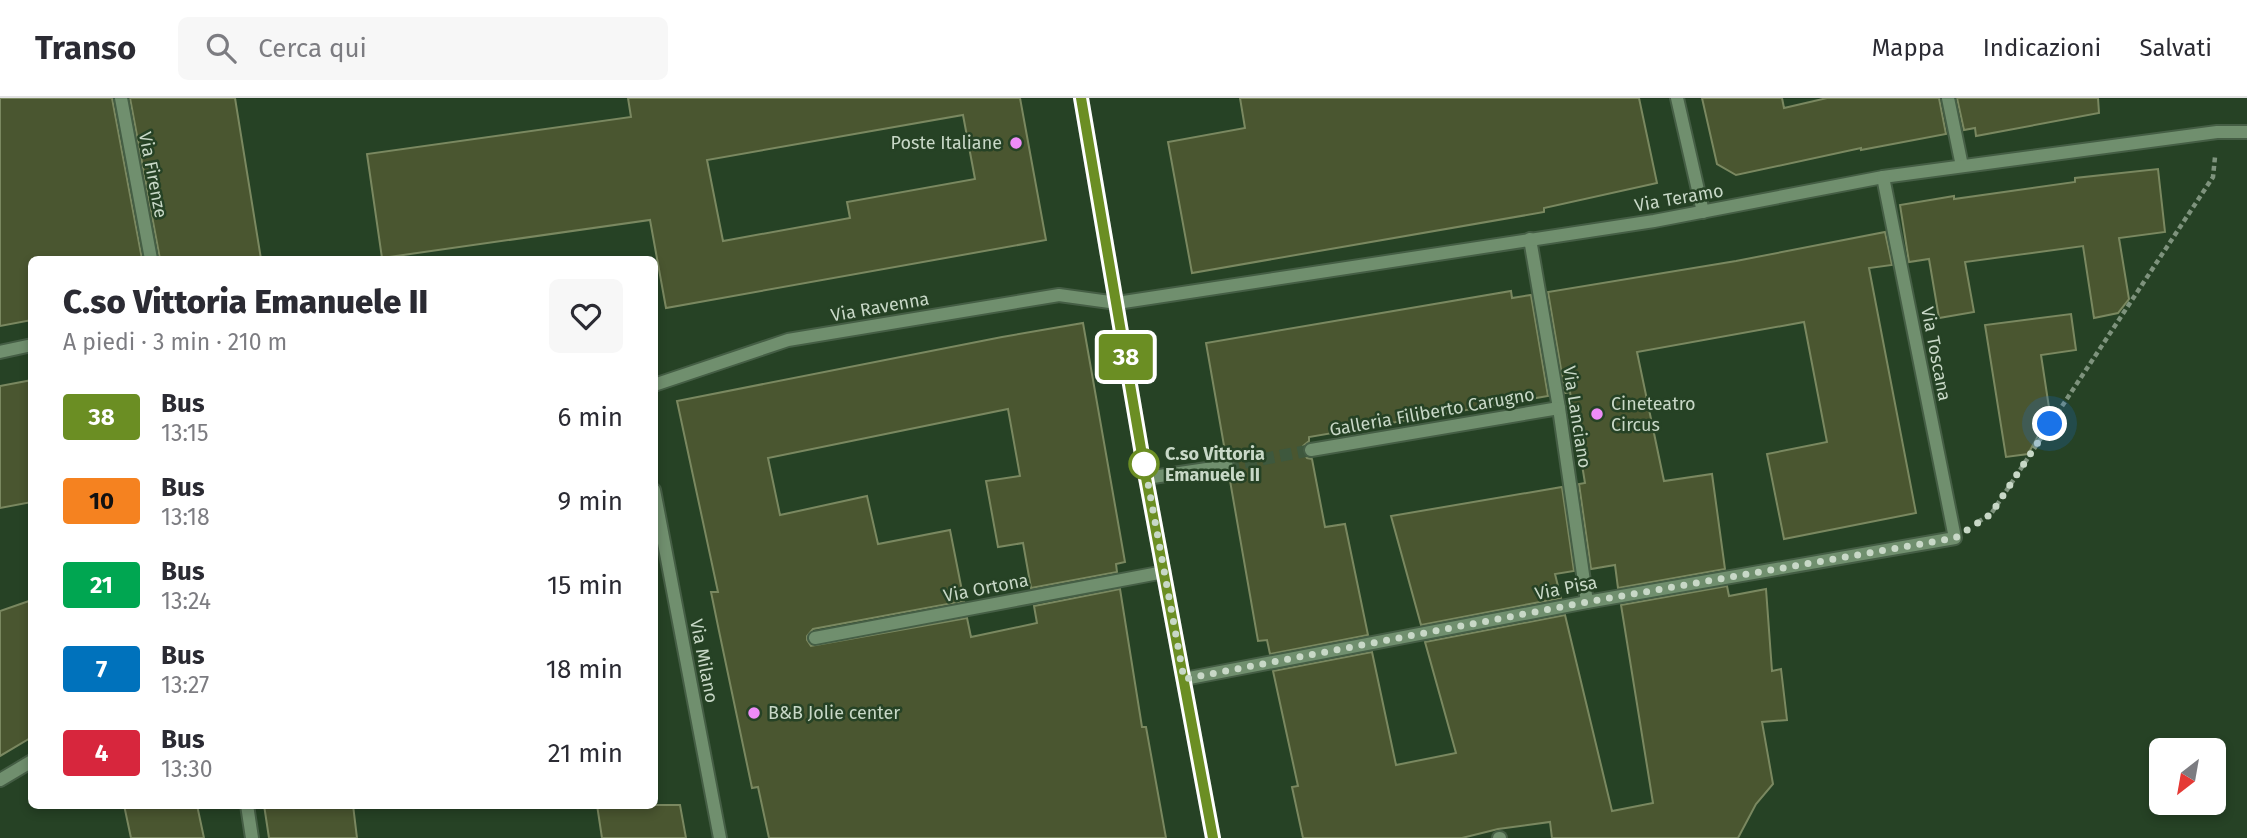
<!DOCTYPE html>
<html lang="it">
<meta charset="utf-8">
<style>
:root{--surface:#fff;--page:#f7f7f7;--text:#2b2b33;--muted:#7c7c81;--line:#e1e1e2}
body{margin:0;font-family:"Fira Sans",sans-serif;background:var(--page);color:var(--text);height:100vh;display:flex;flex-direction:column;font-size:26px;white-space:nowrap}
*{box-sizing:border-box;margin:0}
p{font-size:23px;color:var(--muted)}
.icon{flex:none;width:38px;height:38px;fill:none;stroke:currentColor;stroke-width:2;stroke-linecap:round;stroke-linejoin:round}
.map{position:relative;flex:1;overflow:hidden}
.details{position:absolute;left:28px;top:158px;width:630px;height:553px;display:flex;flex-direction:column;background:var(--surface);border-radius:10px;box-shadow:0 4px 10px #0003}
.details>*{flex:none}
.badge{padding:0 14px;border-radius:5px;font-size:24px;line-height:46px}
.needle{width:46px;rotate:211deg}
.controls{position:absolute;left:2149px;top:640px;display:grid;gap:14px}
.controls a{display:grid;place-items:center;width:77px;height:77px;border-radius:10px;background:var(--surface);box-shadow:0 4px 10px #0003;font-size:35px}
.you{position:absolute;width:35px;height:35px;margin:-18px;border:5px solid #fff;border-radius:50%;background:#1a73e8;box-shadow:0 0 0 10px #1a73e833}
.map>.badge{position:absolute;translate:-50% -50%;box-shadow:0 0 0 4px #fff}
.round{display:grid;place-items:center;flex:none;width:74px;height:74px;border-radius:10px;background:var(--page)}
.overview{display:flex;align-items:center;justify-content:space-between;height:119px;padding:0 35px}
h1{font-size:33px;font-weight:800;line-height:52px}
ul{padding:0;list-style:none}
li{display:flex;align-items:center;gap:21px;height:84px;padding:0 35px}
li div{flex:1}
li b{display:block;font-size:26px}
li em{font-style:normal}
li .badge{min-width:77px;font-weight:700;text-align:center}
header{display:flex;align-items:center;gap:42px;box-sizing:border-box;height:98px;padding:0 35px;background:var(--surface);border-bottom:2px solid var(--line)}
header strong{font-size:33px}
nav{display:flex;gap:38px;margin-inline-start:auto;font-size:24px}
.search{width:490px;height:63px;background:var(--page);display:flex;align-items:center;gap:18px;box-sizing:border-box;padding:0 24px;border-radius:10px;color:var(--muted);font-size:26px}
.map>svg:first-child{display:block}
.building{fill:#4a5630;stroke:#7a8860;stroke-width:2;fill-rule:evenodd}
.lines{fill:none;stroke-linecap:round;stroke-linejoin:round}
.minor-tunnel{stroke:#3e583d;stroke-width:12;stroke-dasharray:12 6;stroke-linecap:butt}
.minor-casing{stroke:#455e45;stroke-width:16}
.path{stroke:#7e937d;stroke-width:4.5;stroke-dasharray:5 3.5;stroke-linecap:butt}
.minor{stroke:#708f6e;stroke-width:12}
.line-casing{stroke:#fff;stroke-width:16}
.line{stroke:#6b8e23;stroke-width:10}
.walk{stroke:#c8d8c7;stroke-width:7;stroke-dasharray:0 12.6}
.poi-dot{fill:#ee8cf8;stroke:#264225;stroke-width:2.5}
.stop-dot{fill:#fff;stroke:#6b8e23;stroke-width:3.5}
.labels{text-anchor:middle;dominant-baseline:central;stroke-width:5;stroke-linejoin:round;paint-order:stroke}
.poi-label{font-size:18px;fill:#c8d8c7;stroke:#264225;text-anchor:start}
.street-label{font-size:18px;fill:#c8d8c7;stroke:#264225}
.stop-label{font-size:18px;font-weight:bold;fill:#c8d8c7;stroke:#264225;text-anchor:start}
</style>
<header>
<strong>Transo</strong>
<div class="search"><svg class="icon" aria-label="search" viewBox="0 0 24 24"><circle cx="10" cy="10" r="6"/><path d="M15 15l6 6"/></svg>Cerca qui</div>
<nav><a>Mappa</a><a>Indicazioni</a><a>Salvati</a></nav>
</header>
<div class="map">
<svg width="2247" height="740" viewBox="0 0 2247 740">
<rect width="100%" height="100%" fill="#264225"/>
<g class="building">
<polygon points="0,0 112,0 142,161 32,161 32,222 0,228"/>
<polygon points="130,0 235,0 261,161 160,161"/>
<path d="M628,0H1020L1046,142L666,210L650,122L382,160L367,56L631,19ZM963,17L975,81L847,104L850,120L723,143L707,62Z"/>
<polygon points="1240,0 1639,0 1657,85 1544,110 1544,114 1192,175 1168,44 1245,30"/>
<polygon points="1702,0 1782,0 1784,10 1827,0 1939,0 1946,36 1861,52 1861,50 1736,77 1717,66"/>
<polygon points="1957,0 2098,0 2099,15 1976,38 1975,30 1964,32"/>
<polygon points="2158,71 2165,134 2119,140 2129,201 2118,215 2094,220 2083,148 1965,164 1974,214 1939,220 1929,161 1909,164 1900,107 1954,98 1954,101 2075,84 2075,80"/>
<polygon points="1885,134 1892,167 1869,170 1916,415 1784,441 1767,356 1827,344 1804,224 1637,254 1664,383 1712,376 1725,471 1618,490 1615,467 1591,471 1579,386 1585,385 1570,294 1565,295 1548,194 1736,163"/>
<polygon points="1511,193 1512,200 1531,197 1548,298 1309,339 1309,343 1303,348 1303,354 1307,360 1312,361 1325,429 1345,426 1368,537 1270,556 1267,542 1258,543 1229,377 1235,372 1235,366 1231,360 1226,359 1206,245"/>
<polygon points="2071,216 2076,252 2041,257 2050,316 2028,356 2006,359 1985,227"/>
<polygon points="1083,225 1125,464 1116,466 1117,474 1031,490 1023,445 998,449 986,383 1020,378 1008,311 768,360 780,417 867,398 878,446 950,432 964,503 813,531 807,538 807,542 811,548 967,520 971,539 1037,525 1034,508 1120,491 1142,629 1146,629 1166,740 769,740 758,689 752,690 719,533 711,494 718,494 677,303 1002,239"/>
<polygon points="32,282 32,404 0,410 0,288"/>
<polygon points="1562,389 1574,473 1555,476 1561,500 1421,527 1391,418"/>
<polygon points="1727,488 1729,498 1766,491 1772,573 1781,571 1787,622 1762,624 1773,686 1756,706 1738,740 1552,740 1550,724 1498,731 1462,740 1303,740 1292,689 1298,688 1273,573 1372,554 1396,667 1456,655 1425,544 1565,517 1612,713 1653,705 1621,507"/>
<polygon points="32,502 32,639 0,658 0,513"/>
<polygon points="124,707 197,707 204,740 131,740"/>
<polygon points="264,707 353,707 357,740 269,740"/>
<polygon points="597,707 680,707 686,740 602,740"/>
</g>
<g class="lines">
<polyline class="minor-tunnel" points="1227,368 1311,352"/>
<g class="minor-casing">
<g id="minor">
<polyline points="121,0 151,161"/>
<polyline points="1081,0 1146,380 1213,740"/>
<polyline points="1677,0 1703,114"/>
<polyline points="1948,0 1962,68"/>
<polyline points="1530,141 1559,310 1587,504"/>
<polyline points="0,254 32,247"/>
<polyline points="654,287 788,242 1059,197 1117,205 1654,123 1883,79 2217,34 2247,34"/>
<polyline points="1311,352 1559,310"/>
<polyline points="1146,380 1227,368"/>
<polyline points="654,392 720,740"/>
<polyline points="815,540 1164,474"/>
<polyline points="1184,581 1587,504 1955,440 1883,79"/>
<polyline points="0,682 32,663"/>
<polyline points="247,707 252,740"/>
<polyline points="1499,740 1500,740"/>
</g>
</g>
<polyline class="path" points="1978,424 1991,416 2213,79 2215,59"/>
<use href="#minor" class="minor"/>
</g>
<g class="lines">
<g class="line-casing">
<polyline id="line" points="1081,0 1146,380 1213,740"/>
</g>
<use href="#line" class="line"/>
<polyline class="walk" points="1144,366 1143,358 1184,581 1587,504 1955,440 1991,416 2050,326"/>
</g>
<g class="poi-dot">
<circle cx="1016" cy="45" r="7"/>
<circle cx="1597" cy="316" r="7"/>
<circle cx="754" cy="615" r="7"/>
</g>
<circle class="stop-dot" cx="1144" cy="366" r="14"/>
<g class="labels">
<g class="poi-label">
<text x="1002" y="45" text-anchor="end">Poste Italiane</text>
<text x="1611" y="306">Cineteatro<tspan x="1611" dy="21">Circus</tspan></text>
<text x="768" y="615">B&amp;B Jolie center</text>
</g>
<g class="street-label">
<text transform="translate(153 77) rotate(79)">Via Firenze</text>
<text transform="translate(1679 100) rotate(-10)">Via Teramo</text>
<text transform="translate(880 209) rotate(-10)">Via Ravenna</text>
<text transform="translate(1936 256) rotate(79)">Via Toscana</text>
<text transform="translate(1432 314) rotate(-10)">Galleria Filiberto Carugno</text>
<text transform="translate(1577 319) rotate(81)">Via Lanciano</text>
<text transform="translate(986 490) rotate(-11)">Via Ortona</text>
<text transform="translate(1566 490) rotate(-11)">Via Pisa</text>
<text transform="translate(704 563) rotate(79)">Via Milano</text>
</g>
<g class="stop-label">
<text x="1165" y="356">C.so Vittoria<tspan x="1165" dy="21">Emanuele II</tspan></text>
</g>
</g>
</svg>
<div class="controls">
<a><svg class="needle" viewBox="-14 -14 28 28"><path d="M0-13l5 13h-10z" fill="#e53935"/><path d="M0 13l5-13h-10z" fill="#7c7c81"/></svg></a>
</div>
<div class="you" style="left:2050px;top:326px"></div>
<b class="badge" style="left:1126px;top:259px;background:#6b8e23;color:#fff">38</b>
<section class="details">
<div class="overview"><div><h1>C.so Vittoria Emanuele II</h1><p>A piedi · 3 min · 210 m</p></div><a class="round"><svg class="icon" aria-label="heart" viewBox="0 0 24 24"><path d="M12 20l-8-8c-3-5 5-10 8-4 3-6 11-1 8 4z"/></svg></a></div>
<ul>
<li><span class="badge" style="background:#6b8e23;color:#fff">38</span><div><b>Bus</b><p>13:15</p></div><em>6 min</em></li>
<li><span class="badge" style="background:#f58220;color:#111">10</span><div><b>Bus</b><p>13:18</p></div><em>9 min</em></li>
<li><span class="badge" style="background:#00a651;color:#fff">21</span><div><b>Bus</b><p>13:24</p></div><em>15 min</em></li>
<li><span class="badge" style="background:#0072bc;color:#fff">7</span><div><b>Bus</b><p>13:27</p></div><em>18 min</em></li>
<li><span class="badge" style="background:#d7263d;color:#fff">4</span><div><b>Bus</b><p>13:30</p></div><em>21 min</em></li>
</ul>
</section>
</div>
